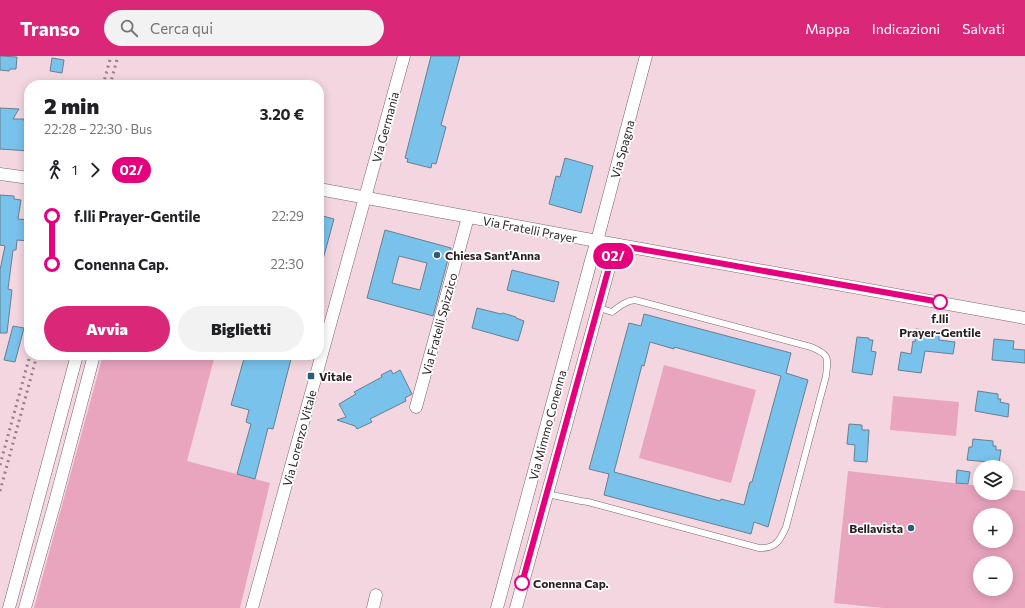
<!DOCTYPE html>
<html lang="it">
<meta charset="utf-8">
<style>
:root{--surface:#fff;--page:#f2f2f2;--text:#202124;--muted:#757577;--accent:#db2777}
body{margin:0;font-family:Commissioner,sans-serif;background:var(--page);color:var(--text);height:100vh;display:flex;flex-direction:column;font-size:15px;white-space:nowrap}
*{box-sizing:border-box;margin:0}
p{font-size:13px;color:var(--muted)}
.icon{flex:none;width:22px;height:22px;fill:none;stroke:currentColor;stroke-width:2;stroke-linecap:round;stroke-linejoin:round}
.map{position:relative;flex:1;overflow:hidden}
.drawer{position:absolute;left:24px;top:24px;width:300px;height:280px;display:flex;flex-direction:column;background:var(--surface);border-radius:16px;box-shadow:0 2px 10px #0003}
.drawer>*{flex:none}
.badge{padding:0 8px;border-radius:13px;font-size:14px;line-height:26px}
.fabs{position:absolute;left:973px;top:404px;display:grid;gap:8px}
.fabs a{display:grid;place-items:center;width:40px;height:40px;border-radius:50%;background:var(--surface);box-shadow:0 2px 10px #0003;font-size:20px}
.map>.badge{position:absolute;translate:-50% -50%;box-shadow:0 0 0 2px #fff}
.legs{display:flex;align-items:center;gap:6px;height:44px;padding:0 20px;font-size:13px}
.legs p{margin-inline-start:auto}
.summary{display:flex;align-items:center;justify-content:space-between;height:68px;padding:0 20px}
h1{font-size:22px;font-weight:800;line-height:30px}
.primary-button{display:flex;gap:8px;margin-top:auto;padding:8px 20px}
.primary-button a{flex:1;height:46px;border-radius:24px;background:var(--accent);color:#fff;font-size:16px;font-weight:800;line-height:46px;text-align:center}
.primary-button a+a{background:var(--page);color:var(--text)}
ul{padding:0 20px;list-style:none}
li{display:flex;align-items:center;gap:14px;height:48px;font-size:15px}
li i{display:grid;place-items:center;width:6px;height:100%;margin:0 5px;background:currentColor}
li i::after{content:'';width:10px;height:10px;margin:-5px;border:3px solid;border-radius:50%;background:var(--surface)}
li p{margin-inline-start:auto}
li:first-child i{background:linear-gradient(#0000 50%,currentColor 0)}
li:last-child i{background:linear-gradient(currentColor 50%,#0000 0)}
header{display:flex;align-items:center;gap:24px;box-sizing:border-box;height:56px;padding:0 20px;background:var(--accent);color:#fff}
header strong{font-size:19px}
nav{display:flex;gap:22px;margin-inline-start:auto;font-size:14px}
.search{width:280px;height:36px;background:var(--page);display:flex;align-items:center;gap:10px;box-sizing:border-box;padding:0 14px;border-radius:22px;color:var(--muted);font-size:15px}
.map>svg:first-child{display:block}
.green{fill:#e9a4be;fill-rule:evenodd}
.building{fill:#79c2eb;stroke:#68808e;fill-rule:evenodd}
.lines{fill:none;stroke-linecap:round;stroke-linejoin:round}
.service-casing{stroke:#7f656e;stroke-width:7}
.minor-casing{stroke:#7f656e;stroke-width:13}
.service{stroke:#fff;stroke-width:6}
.minor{stroke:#fff;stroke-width:12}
.rail{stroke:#968189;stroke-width:3;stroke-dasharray:2 4;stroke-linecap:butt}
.line-1-casing{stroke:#fff;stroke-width:9}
.line-1{stroke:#e6007e;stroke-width:6}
.poi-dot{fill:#295d79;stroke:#fff;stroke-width:1.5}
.stop-1-dot{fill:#fff;stroke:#e6007e;stroke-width:2}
.labels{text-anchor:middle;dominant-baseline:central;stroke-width:3.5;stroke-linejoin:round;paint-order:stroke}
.street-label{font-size:12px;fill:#281d21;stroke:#fff}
.poi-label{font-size:12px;font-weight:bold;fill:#281d21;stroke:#fff;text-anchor:start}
.stop-label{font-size:12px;font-weight:bold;fill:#281d21;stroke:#fff}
</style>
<header>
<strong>Transo</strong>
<div class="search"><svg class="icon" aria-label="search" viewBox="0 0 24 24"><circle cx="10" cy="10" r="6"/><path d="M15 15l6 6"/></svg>Cerca qui</div>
<nav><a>Mappa</a><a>Indicazioni</a><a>Salvati</a></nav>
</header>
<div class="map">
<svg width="1025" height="552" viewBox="0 0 1025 552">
<rect width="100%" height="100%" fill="#f3d6e0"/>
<g class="green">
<polygon points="103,299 215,299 187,405 270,427 240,552 34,552"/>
<polygon points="664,309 756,334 731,427 639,402"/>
<polygon points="893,340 959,346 956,380 890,374"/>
<path d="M848,415L980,430V437H1006V433L1025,435V552H883L834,547ZM980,459H1006V485H980ZM980,507H1006V533H980Z"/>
</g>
<g class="building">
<polygon points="0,0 17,1 16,13 10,13 9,15 0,14"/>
<polygon points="431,0 460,0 441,69 446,71 436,108 432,107 431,112 407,106 408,103 405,102"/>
<polygon points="52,2 64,4 62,17 50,15"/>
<polygon points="0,52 19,53 13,63 24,63 24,65 29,65 29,95 0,93"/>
<polygon points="565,102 593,110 581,157 549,148 556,120 560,121"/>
<polygon points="0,139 14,140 14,143 21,144 18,163 29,164 29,185 17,184 16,194 13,194 8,233 12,234 7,277 0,277 0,214 5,190 0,189"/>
<polygon points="319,159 334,163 322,207 319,207"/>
<path d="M385,174L451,192L433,260L367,242ZM399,200L427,207L420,234L392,227Z"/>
<polygon points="512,214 559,226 554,246 507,234"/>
<polygon points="477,252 501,258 503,257 516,261 516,262 524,265 518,285 472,272"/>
<path d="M644,258L791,297L786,317L808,324L768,471L754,466L751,478L604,439L609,418L589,413L629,267L641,270ZM650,286L674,293V291L781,320L752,426H750L744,449L721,443L720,445L614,416L642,309L644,310Z"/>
<polygon points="13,270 24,272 15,306 4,304"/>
<polygon points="916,273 939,276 939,284 955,286 953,298 925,295 921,317 898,314 901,296 911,298 913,285 915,286"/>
<polygon points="857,281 869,282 869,284 873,284 871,295 876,296 872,319 852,316"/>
<polygon points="994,283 1014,285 1013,293 1025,294 1025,307 992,304"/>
<polygon points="245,299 292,299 273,373 268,372 255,423 237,418 251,368 246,366 249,354 231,349"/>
<polygon points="391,314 393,318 400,314 412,338 405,342 406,345 370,363 372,366 357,373 355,370 337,364 346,361 339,348 356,338 354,336 382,321 381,319"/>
<polygon points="978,335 998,338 998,343 1001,343 1000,346 1009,348 1008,361 975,355"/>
<polygon points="849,368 862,369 862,374 869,374 867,406 854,405 855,389 847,388"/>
<polygon points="973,383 993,385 993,390 996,390 996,394 1001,394 999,407 967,404 969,391 972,391"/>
<polygon points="957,414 970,416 968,428 956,427"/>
</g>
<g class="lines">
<g class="service-casing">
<path id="service" d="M547,438L581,445L588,446L759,492C775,493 780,485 786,471L826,320C828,301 830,299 811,291L635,244C626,245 620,250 612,256L599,252"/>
</g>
<g class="minor-casing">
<g id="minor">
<polyline points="0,118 29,122"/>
<polyline points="319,133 597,185 1025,262"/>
<polyline points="416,351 468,161"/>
<polyline points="9,552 77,299"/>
<polyline points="25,552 55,446 94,299"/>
<polyline points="252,552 404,0"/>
<polyline points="373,552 376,539"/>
<polyline points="497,552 592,201 597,185 646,0"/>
<polyline points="516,552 611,205 617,189"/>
</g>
</g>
<use href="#service" class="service"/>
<use href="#minor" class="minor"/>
<g class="rail">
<polyline points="103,29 111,0"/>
<polyline points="110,29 118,0"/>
<polyline points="0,409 30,299"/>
<polyline points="0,435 37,299"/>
</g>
</g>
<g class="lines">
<g class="line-1-casing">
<polyline id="line-1" points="522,527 611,204 617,189 940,246"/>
</g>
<use href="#line-1" class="line-1"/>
</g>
<g class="poi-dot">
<circle cx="437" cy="199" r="4"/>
<rect x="307" y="316" width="8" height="8" rx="2"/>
<circle cx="911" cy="472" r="4"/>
</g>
<g class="stop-1-dot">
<circle cx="940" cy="246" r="7"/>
<circle cx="522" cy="527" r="7"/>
</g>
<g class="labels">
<g class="street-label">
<text transform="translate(385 71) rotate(-75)">Via Germania</text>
<text transform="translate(622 93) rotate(-75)">Via Spagna</text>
<text transform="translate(530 173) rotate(11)">Via Fratelli Prayer</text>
<text transform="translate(439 268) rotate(-75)">Via Fratelli Spizzico</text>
<text transform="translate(547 369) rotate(-75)">Via Mimmo Conenna</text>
<text transform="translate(299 382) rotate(-75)">Via Lorenzo Vitale</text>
</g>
<g class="poi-label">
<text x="445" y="199">Chiesa Sant'Anna</text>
<text x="319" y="320">Vitale</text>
<text x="903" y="472" text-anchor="end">Bellavista</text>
</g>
<g class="stop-label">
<text x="940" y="262">f.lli<tspan x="940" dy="14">Prayer-Gentile</tspan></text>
<text x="533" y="527" text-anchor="start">Conenna Cap.</text>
</g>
</g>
</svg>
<div class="fabs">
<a><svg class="icon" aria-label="layers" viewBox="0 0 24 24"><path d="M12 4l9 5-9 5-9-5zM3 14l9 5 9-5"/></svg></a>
<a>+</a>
<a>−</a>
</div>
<b class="badge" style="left:613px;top:200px;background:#e6007e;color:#fff">02/</b>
<section class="drawer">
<div class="summary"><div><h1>2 min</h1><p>22:28 – 22:30 · Bus</p></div><b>3.20 €</b></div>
<div class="legs"><svg class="icon" aria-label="walk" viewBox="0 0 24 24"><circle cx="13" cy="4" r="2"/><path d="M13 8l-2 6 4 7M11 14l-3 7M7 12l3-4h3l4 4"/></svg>1<svg class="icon" aria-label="forward" viewBox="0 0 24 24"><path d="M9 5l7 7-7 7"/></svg><b class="badge" style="background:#e6007e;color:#fff">02/</b></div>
<ul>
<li><i style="color:#e6007e"></i><b>f.lli Prayer-Gentile</b><p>22:29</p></li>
<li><i style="color:#e6007e"></i><b>Conenna Cap.</b><p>22:30</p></li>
</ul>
<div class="primary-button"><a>Avvia</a><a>Biglietti</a></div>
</section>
</div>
